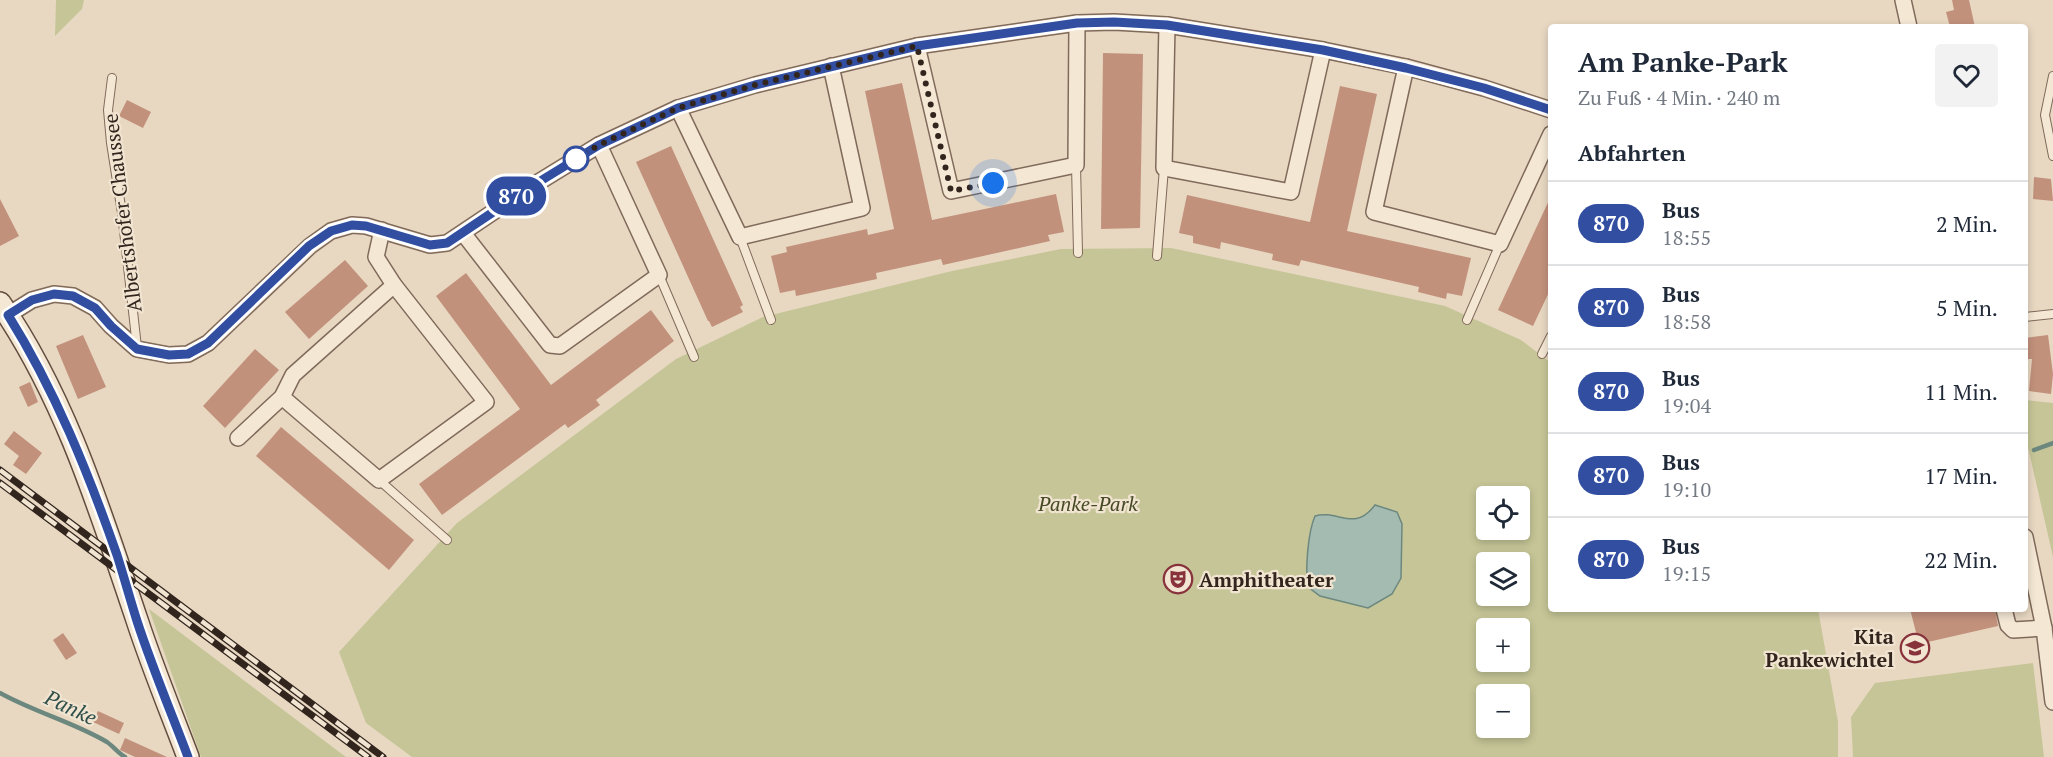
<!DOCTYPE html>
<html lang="de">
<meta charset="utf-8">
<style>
:root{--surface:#fff;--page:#f2f2f3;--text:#1f2937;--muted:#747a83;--line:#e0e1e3}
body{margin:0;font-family:"PT Serif",serif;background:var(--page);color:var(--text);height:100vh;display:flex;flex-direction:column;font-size:22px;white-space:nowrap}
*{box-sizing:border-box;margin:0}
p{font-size:20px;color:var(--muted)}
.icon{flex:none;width:33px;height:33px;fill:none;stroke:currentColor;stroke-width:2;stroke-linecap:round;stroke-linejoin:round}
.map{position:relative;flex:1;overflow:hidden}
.side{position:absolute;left:1548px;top:24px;width:480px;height:588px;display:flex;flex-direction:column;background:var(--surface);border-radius:6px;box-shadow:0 3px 9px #0003}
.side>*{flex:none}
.badge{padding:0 12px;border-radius:20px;font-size:21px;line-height:39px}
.fabs{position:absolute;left:1476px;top:486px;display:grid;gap:12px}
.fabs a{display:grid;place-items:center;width:54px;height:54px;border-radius:6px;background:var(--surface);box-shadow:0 3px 9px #0003;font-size:30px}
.you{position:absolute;width:30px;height:30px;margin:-15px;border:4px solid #fff;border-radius:50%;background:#1a73e8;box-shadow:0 0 0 9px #1a73e833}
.map>.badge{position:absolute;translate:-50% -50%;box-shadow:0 0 0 3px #fff}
h2{padding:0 30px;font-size:22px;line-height:54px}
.round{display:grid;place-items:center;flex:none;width:63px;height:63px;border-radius:6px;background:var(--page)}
.head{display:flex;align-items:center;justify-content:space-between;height:102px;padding:0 30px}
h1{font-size:28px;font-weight:600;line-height:45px}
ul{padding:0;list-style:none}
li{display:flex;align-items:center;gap:18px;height:84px;padding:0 30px;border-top:2px solid var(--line)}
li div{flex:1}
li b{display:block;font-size:22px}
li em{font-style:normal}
li .badge{min-width:66px;font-weight:700;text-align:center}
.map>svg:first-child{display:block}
.green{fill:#c5c597;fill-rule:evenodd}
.water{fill:#a4bbb2;stroke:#6c887e;stroke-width:1.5}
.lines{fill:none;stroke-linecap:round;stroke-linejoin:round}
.stream{stroke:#6c887e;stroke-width:4.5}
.building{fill:#c2917c}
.lane-casing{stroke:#806a5b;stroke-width:10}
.street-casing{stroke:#806a5b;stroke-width:18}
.secondary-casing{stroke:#624c3e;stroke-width:24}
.lane{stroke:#f4e7d4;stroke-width:8}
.street{stroke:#f4e7d4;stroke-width:15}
.secondary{stroke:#f4e7d4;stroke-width:21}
.rail-casing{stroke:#31251e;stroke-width:7}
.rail{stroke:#f1e4d0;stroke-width:4.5;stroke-dasharray:14;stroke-linecap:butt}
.line-casing{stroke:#fff;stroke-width:14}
.line{stroke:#324ea1;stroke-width:9}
.walk{stroke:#31251e;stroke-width:6;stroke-dasharray:0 10.8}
.stop-dot{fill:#fff;stroke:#324ea1;stroke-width:3}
.labels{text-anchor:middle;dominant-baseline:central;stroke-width:4.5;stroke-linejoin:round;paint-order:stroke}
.street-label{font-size:20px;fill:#31251e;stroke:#f1e4d0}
.park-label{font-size:20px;font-style:italic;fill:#464b26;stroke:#f1e4d0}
.poi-label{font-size:20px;font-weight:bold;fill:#31251e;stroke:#f1e4d0;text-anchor:start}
.water-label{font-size:21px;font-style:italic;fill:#2e4f4a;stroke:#f1e4d0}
</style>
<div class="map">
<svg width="2053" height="757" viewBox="0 0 2053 757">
<rect width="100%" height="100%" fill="#e8d8c2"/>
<g class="green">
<polygon points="56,0 84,0 82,9 55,36"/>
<path d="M1171,248L1445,306L1521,340L1551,363V609H1818L1838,722V757H412L366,723L339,652L457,523L676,359L763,317L952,271L1061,249ZM1486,496H1520V530H1486ZM1486,562H1520V596H1486ZM1486,628H1520V662H1486ZM1486,694H1520V728H1486Z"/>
<polygon points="2025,400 2053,403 2053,557 2025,434"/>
<polygon points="149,609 346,757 201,757"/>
<polygon points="2033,663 2044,757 1853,757 1851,717 1875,683"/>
</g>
<path class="water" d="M1375,505L1397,512L1402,524L1401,578L1392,594L1368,608L1320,596L1308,587C1305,569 1308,532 1315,516C1338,509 1354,533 1375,505Z"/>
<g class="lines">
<g class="stream">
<polyline points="2034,450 2053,443"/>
<path d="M0,693C34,712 73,722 107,742C113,746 118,753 125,757"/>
</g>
</g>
<g class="building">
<polygon points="1952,0 1969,0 1975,27 1950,27 1946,12 1954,10"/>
<polygon points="1103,53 1143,54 1140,228 1101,229"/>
<polygon points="902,83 932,220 1056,194 1064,232 1048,235 1050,241 943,265 941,259 876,273 877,279 796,296 795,290 780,293 771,256 787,252 786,247 867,229 868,235 894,229 865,91"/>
<polygon points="1340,86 1377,94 1347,231 1471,258 1462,296 1447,293 1446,299 1418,292 1419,287 1301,260 1299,266 1272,260 1273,254 1221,242 1220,249 1193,243 1193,236 1179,233 1187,195 1310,222"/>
<polygon points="127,100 151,112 143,128 119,116"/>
<polygon points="671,146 743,305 740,307 743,312 712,327 709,321 708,321 636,162"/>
<polygon points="2034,177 2051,179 2053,201 2033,199"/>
<polygon points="1551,196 1551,288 1533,326 1498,310"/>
<polygon points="0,199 19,236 0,246"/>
<polygon points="345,260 368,286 309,339 285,312"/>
<polygon points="466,273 551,385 651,310 674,341 596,400 600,405 568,428 565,424 442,515 419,484 520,409 436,296"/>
<polygon points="83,335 106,387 78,399 56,346"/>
<polygon points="2048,335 2053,374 2051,394 2029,391 2032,359 2025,359 2025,338"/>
<polygon points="255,349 279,370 225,428 203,406"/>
<polygon points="30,382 38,402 28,407 19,387"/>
<polygon points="281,427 414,540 389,570 256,456"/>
<polygon points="14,431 42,453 26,474 13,465 19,456 4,444"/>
<polygon points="1910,609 1995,609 1998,626 1919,644"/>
<polygon points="63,633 77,653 66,660 53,640"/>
<polygon points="98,711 124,723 119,734 93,722"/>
<polygon points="125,738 167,757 135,757 120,750"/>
</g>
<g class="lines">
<g class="lane-casing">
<g id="lane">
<polyline points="2053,76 2045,115 2053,156"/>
<polyline points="112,78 108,110 111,143 122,213 137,347"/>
<polyline points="1076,165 1078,253"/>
<polyline points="740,237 771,320"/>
<polyline points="1157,256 1164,168"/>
<polyline points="659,275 694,357"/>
<polyline points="2025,317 2053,314"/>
<polyline points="1467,320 1500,244"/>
<polyline points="1542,354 1551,336"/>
<polyline points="379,480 447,540"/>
</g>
</g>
<g class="street-casing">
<g id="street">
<polyline points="1903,0 1909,27"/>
<polyline points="1167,25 1164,168 1291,192 1323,50"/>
<polyline points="917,46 951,191 1076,165 1077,23"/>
<polyline points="1406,67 1374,212 1500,244 1551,134"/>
<polyline points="678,108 740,237 862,208 831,66"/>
<polyline points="463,233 550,345 560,346 659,275 599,145"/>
<polyline points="8,315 32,300 54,294 73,296 95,308 111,326 137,349 169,355 188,354 208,343 310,246 331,231 352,225 366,226 430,245 447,243 529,188 599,145 678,108 755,85 917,46 1077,23 1114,22 1167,25 1323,50 1406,67 1484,88 1551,110"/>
<polyline points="282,397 379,480 486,402 394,285 376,257 382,230"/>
<polyline points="238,438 282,397 293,375 394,285"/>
<polyline points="2025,537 2044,628 2053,702"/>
<polyline points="2004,609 2008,625 2013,630 2044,628"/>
</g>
</g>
<g class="secondary-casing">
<path id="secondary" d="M0,303C66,399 100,511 137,620C152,666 171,712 188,757"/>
</g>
<use href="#lane" class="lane"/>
<use href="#street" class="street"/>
<use href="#secondary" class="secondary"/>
<g class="rail-casing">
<g id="rail">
<polyline points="0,470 383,757"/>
<polyline points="0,483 368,757"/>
</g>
</g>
<use href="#rail" class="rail"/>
</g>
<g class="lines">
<g class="line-casing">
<path id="line" d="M188,757C171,712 152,667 137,621C130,599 124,577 117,555C88,472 55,390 8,315L32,300L54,294L73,296L95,308L111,326L137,349L169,355L188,354L208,343L309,246L331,231L352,225L366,226L430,245L447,243L529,188L599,145L678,108L755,85L917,46L1077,23L1114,22L1167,25L1323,50L1406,68L1484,88L1551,110"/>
</g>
<use href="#line" class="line"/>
<polyline class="walk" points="576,159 599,145 678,108 755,85 917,46 951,191 993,183"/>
</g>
<defs>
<g id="theatre-ring" transform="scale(1.5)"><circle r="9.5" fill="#f1e4d0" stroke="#88323c" stroke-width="1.5"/><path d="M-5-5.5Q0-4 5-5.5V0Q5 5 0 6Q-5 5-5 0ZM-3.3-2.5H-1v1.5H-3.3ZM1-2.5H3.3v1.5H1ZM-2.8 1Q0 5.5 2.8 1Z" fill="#88323c"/></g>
<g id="school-ring" transform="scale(1.5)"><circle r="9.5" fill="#f1e4d0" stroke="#88323c" stroke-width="1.5"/><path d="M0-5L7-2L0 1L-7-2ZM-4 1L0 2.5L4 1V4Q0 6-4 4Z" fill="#88323c"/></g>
</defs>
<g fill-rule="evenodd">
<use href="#theatre-ring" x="1178" y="579"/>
<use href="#school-ring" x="1915" y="648"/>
</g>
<circle class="stop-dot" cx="576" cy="159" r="12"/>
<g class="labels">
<g class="street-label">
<text transform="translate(122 213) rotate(-97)">Albertshofer Chaussee</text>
</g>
<g class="park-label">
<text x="1088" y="503">Panke-Park</text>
</g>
<g class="poi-label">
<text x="1199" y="579">Amphitheater</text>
<text x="1894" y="636" text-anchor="end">Kita<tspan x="1894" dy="23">Pankewichtel</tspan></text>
</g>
<g class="water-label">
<text transform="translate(71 707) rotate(25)">Panke</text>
</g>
</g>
</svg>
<div class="fabs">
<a><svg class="icon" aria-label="locate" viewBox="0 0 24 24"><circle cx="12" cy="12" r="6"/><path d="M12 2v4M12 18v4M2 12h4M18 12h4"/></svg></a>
<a><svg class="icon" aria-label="layers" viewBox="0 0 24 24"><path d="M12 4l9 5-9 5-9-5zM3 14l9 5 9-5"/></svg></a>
<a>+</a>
<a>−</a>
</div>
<div class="you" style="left:993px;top:183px"></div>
<b class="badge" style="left:516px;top:196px;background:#324ea1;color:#fff">870</b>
<section class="side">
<div class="head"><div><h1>Am Panke-Park</h1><p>Zu Fuß · 4 Min. · 240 m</p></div><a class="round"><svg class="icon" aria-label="heart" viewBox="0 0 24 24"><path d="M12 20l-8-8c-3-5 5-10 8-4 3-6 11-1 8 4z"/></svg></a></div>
<h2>Abfahrten</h2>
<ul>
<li><span class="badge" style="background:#324ea1;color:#fff">870</span><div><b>Bus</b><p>18:55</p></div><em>2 Min.</em></li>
<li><span class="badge" style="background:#324ea1;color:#fff">870</span><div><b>Bus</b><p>18:58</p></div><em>5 Min.</em></li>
<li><span class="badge" style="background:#324ea1;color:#fff">870</span><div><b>Bus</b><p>19:04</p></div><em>11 Min.</em></li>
<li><span class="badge" style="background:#324ea1;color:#fff">870</span><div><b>Bus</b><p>19:10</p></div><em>17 Min.</em></li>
<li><span class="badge" style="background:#324ea1;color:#fff">870</span><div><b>Bus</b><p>19:15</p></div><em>22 Min.</em></li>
</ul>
</section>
</div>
